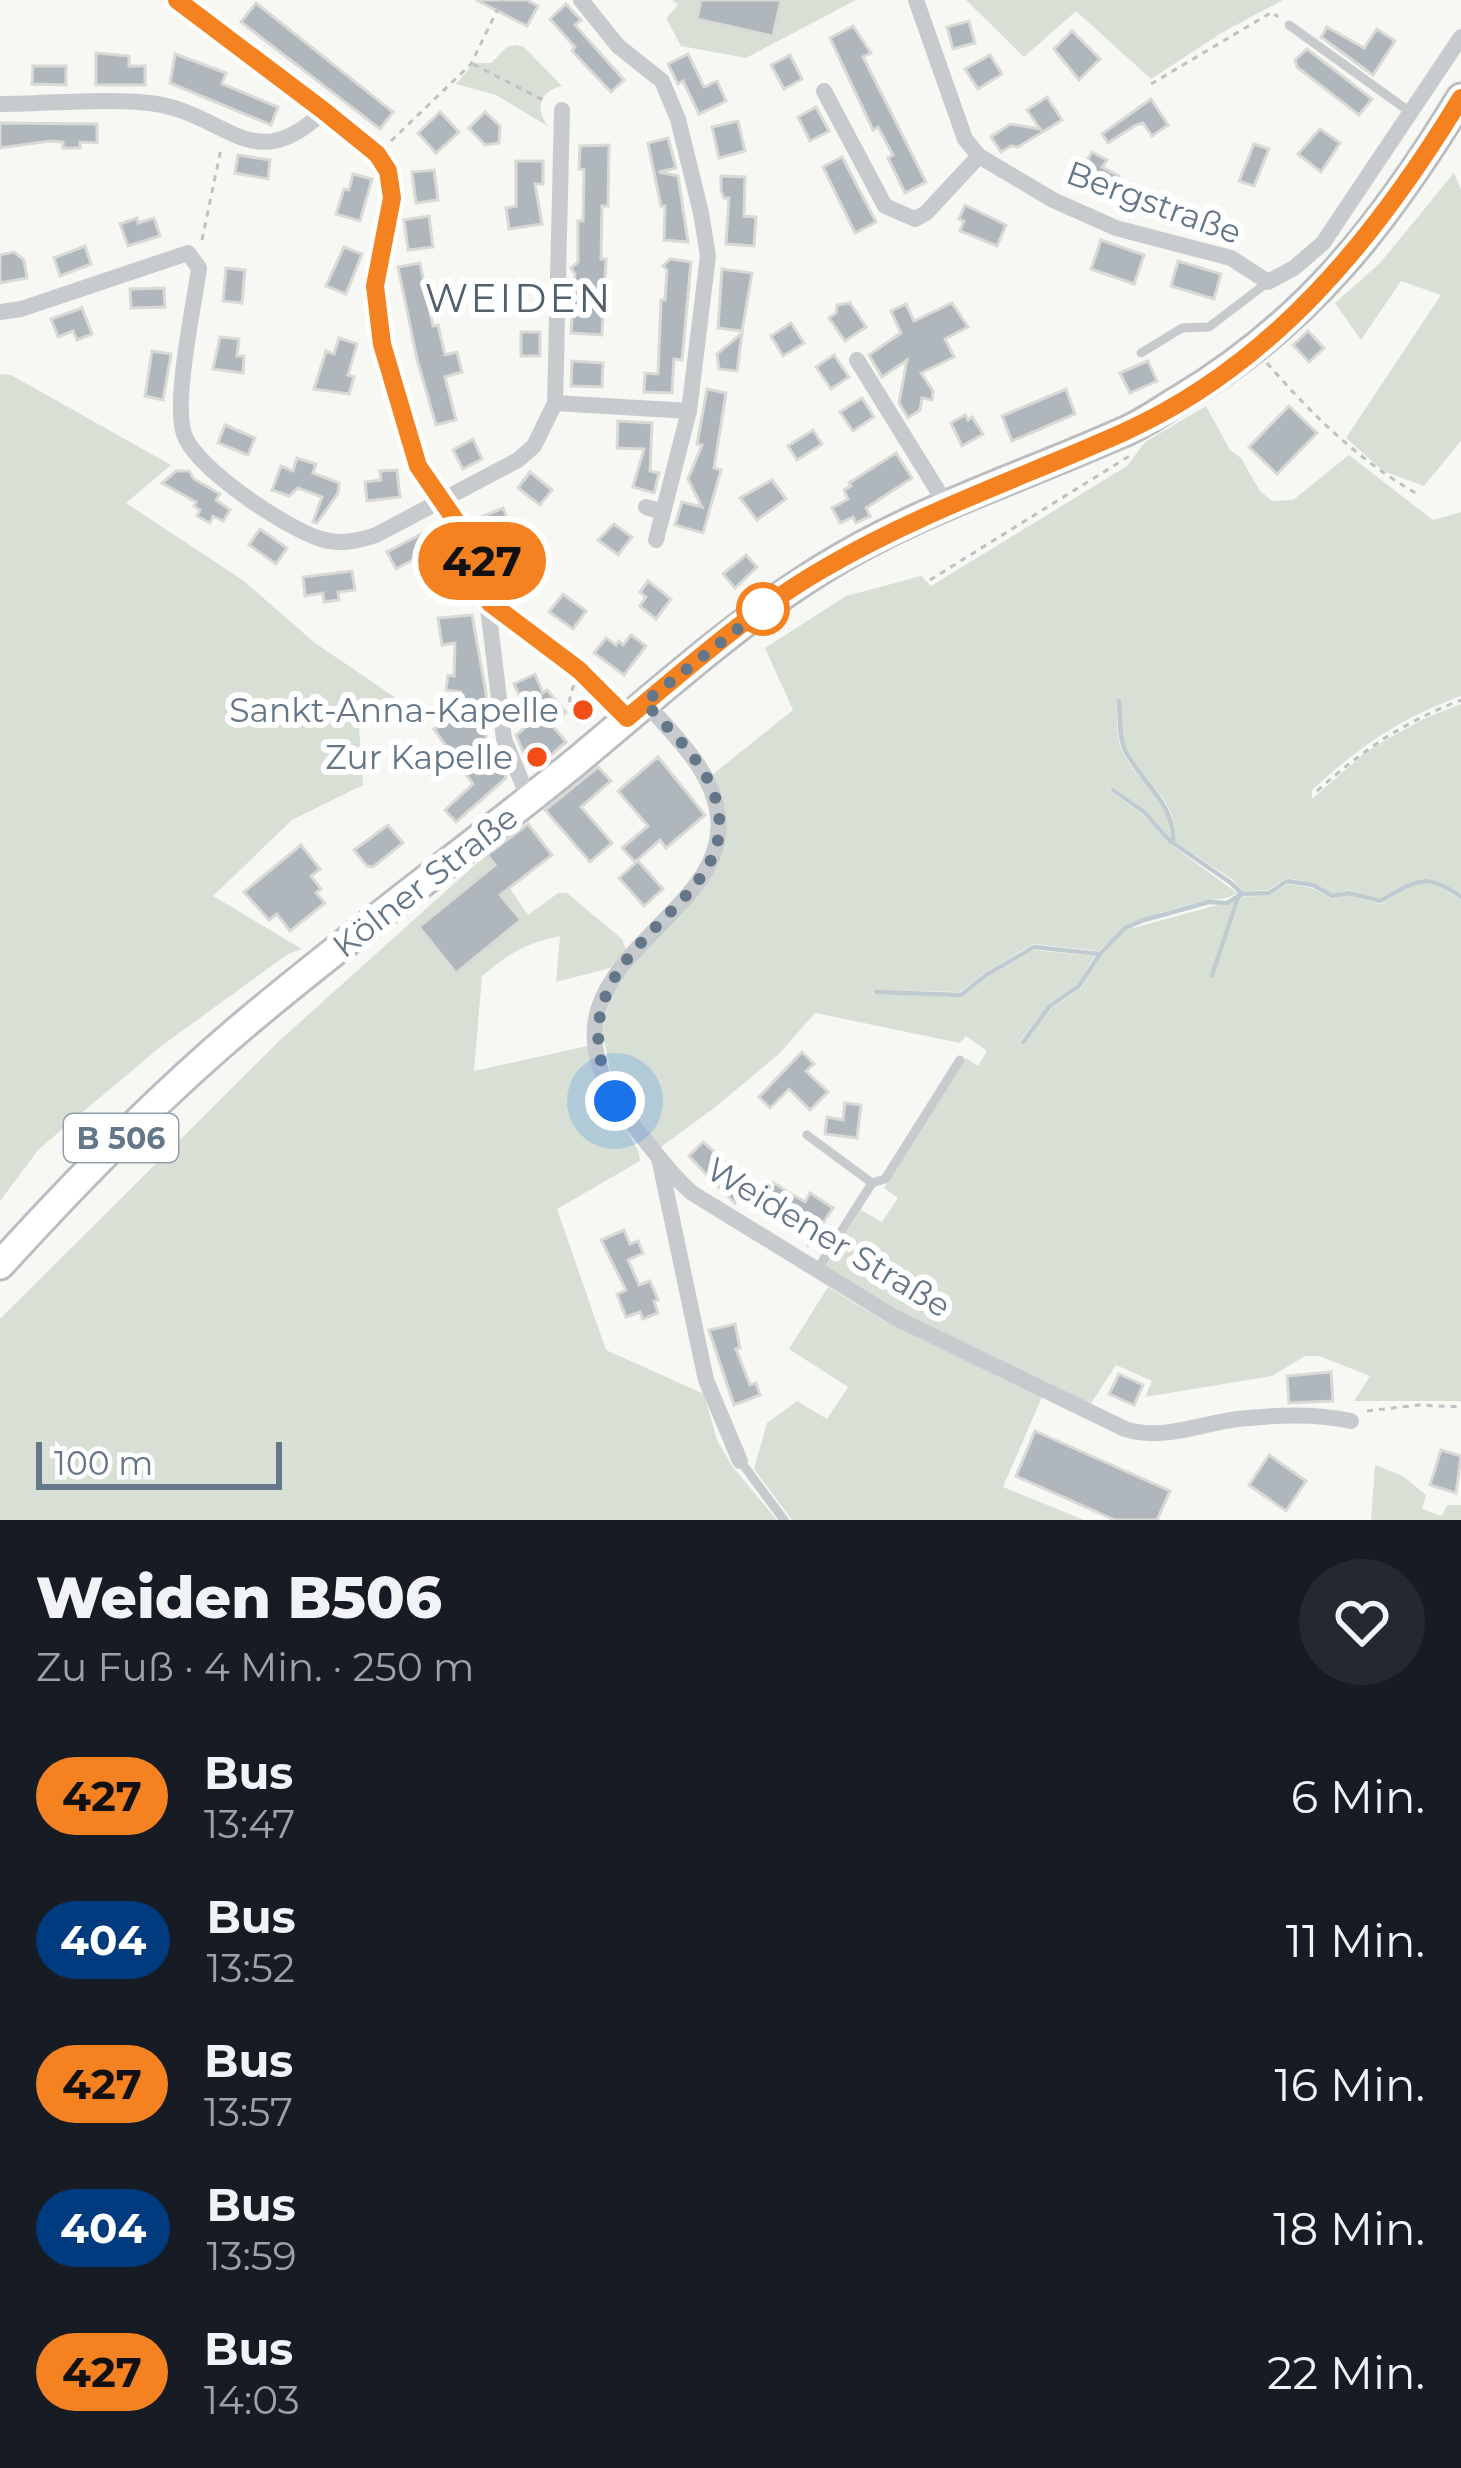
<!DOCTYPE html>
<html lang="de">
<meta charset="utf-8">
<style>
:root{--surface:#171b24;--page:#242831;--text:#f1f3f6;--muted:#9ea1a6}
body{margin:0;font-family:Montserrat,sans-serif;background:var(--page);color:var(--text);height:100vh;display:flex;flex-direction:column;font-size:45px;white-space:nowrap}
*{box-sizing:border-box;margin:0}
p{font-size:39px;color:var(--muted)}
.icon{flex:none;width:66px;height:66px;fill:none;stroke:currentColor;stroke-width:2;stroke-linecap:round;stroke-linejoin:round}
.map{position:relative;height:1520px;overflow:hidden}
.panel{display:flex;flex-direction:column;background:var(--surface);flex:1}
.panel>*{flex:none}
.badge{padding:0 24px;border-radius:39px;font-size:42px;line-height:78px}
.scale{position:absolute;left:36px;bottom:30px;width:246px;box-sizing:border-box;padding-left:12px;border:6px solid #647788;border-top:0;font-size:33px;line-height:42px;white-space:nowrap;color:#647788;-webkit-text-stroke:9px #fff;paint-order:stroke}
.you{position:absolute;width:60px;height:60px;margin:-30px;border:9px solid #fff;border-radius:50%;background:#1a73e8;box-shadow:0 0 0 18px #1a73e833}
.map>.badge{position:absolute;translate:-50% -50%;box-shadow:0 0 0 6px #fff}
.round{display:grid;place-items:center;flex:none;width:126px;height:126px;border-radius:63px;background:var(--page)}
.overview{display:flex;align-items:center;justify-content:space-between;height:204px;padding:0 36px}
h1{font-size:57px;font-weight:800;line-height:90px}
ul{padding:0;list-style:none}
li{display:flex;align-items:center;gap:36px;height:144px;padding:0 36px}
li div{flex:1}
li b{display:block;font-size:45px}
li em{font-style:normal}
li .badge{min-width:132px;font-weight:700;text-align:center}
.map>svg:first-child{display:block}
.green{fill:#d8e0d5}
.lines{fill:none;stroke-linecap:round;stroke-linejoin:round}
.stream{stroke:#c0cbd1;stroke-width:4.5}
.building{fill:#afb7bd;stroke:#d9d9d6;stroke-width:3}
.primary-casing{stroke:#babec2;stroke-width:33}
.path{stroke:#bec1c3;stroke-width:3;stroke-dasharray:6 6;stroke-linecap:butt}
.service{stroke:#c7cbce;stroke-width:9}
.minor{stroke:#c7cbce;stroke-width:16}
.primary{stroke:#fff;stroke-width:27}
.line-casing{stroke:#fff;stroke-width:27}
.line{stroke:#f58220;stroke-width:18}
.walk{stroke:#647788;stroke-width:12;stroke-dasharray:0 21.6}
.stop-dot{fill:#fff;stroke:#f58220;stroke-width:6}
.poi-dot{fill:#f34e18;stroke:#fff;stroke-width:4.5}
.labels{text-anchor:middle;dominant-baseline:central;stroke-width:12;stroke-linejoin:round;paint-order:stroke}
.shield{fill:#fff;stroke:#92a0ac;stroke-width:3}
.shield-label{font-size:30px;font-weight:bold;fill:#647788}
.street-label{font-size:33px;fill:#647788;stroke:#fff}
.poi-label{font-size:33px;fill:#647788;stroke:#fff;text-anchor:end}
.quarter-label{font-size:39px;letter-spacing:3px;fill:#52606c;stroke:#fff}
</style>
<div class="map">
<svg width="1461" height="1520" viewBox="0 0 1461 1520">
<rect width="100%" height="100%" fill="#f7f8f4"/>
<g class="green">
<polygon points="673,0 701,0 697,19 772,36 781,0 856,0 746,58 681,46 666,18 678,5"/>
<polygon points="966,0 1283,0 1223,32 1151,79 1076,11 1024,57"/>
<path d="M516,45L524,47L562,86C539,91 534,110 549,127L496,95L456,84L474,63H491L507,47Z"/>
<polygon points="1454,173 1461,189 1461,441 1424,486 1383,471 1346,438 1441,295 1401,281 1361,340 1335,303 1380,263"/>
<polygon points="0,374 11,375 171,465 126,503 244,581 315,643 399,700 384,707 385,723 359,726 363,785 292,820 213,896 302,949 288,954 160,1047 39,1149 0,1201"/>
<path d="M1206,406L1230,450L1241,458L1260,491L1272,501L1293,500L1349,455L1433,520L1461,512V696C1397,720 1362,745 1312,790V799L1367,751L1423,719L1461,704V894C1425,869 1415,879 1379,899L1349,890L1333,894L1314,883L1287,878L1268,890L1243,892L1233,880L1175,842C1179,799 1141,781 1126,748C1121,736 1122,714 1121,700L1117,699C1117,713 1116,733 1121,747C1131,778 1172,799 1171,838L1146,811L1113,787L1110,791L1142,814L1170,844L1237,893C1225,901 1215,898 1201,902C1158,912 1131,919 1099,951L1033,944L984,973L960,992L874,990L873,994L962,997L987,977L1034,950L1095,956L1076,986L1049,1004L1020,1041L1023,1045L1052,1008L1080,989L1099,959L1126,930L1235,900L1210,975L1213,977L1241,897L1270,895L1288,884L1312,888L1332,899L1348,895L1380,904C1418,883 1423,873 1461,900V1401H1354L1370,1376L1319,1356H1305L1272,1376L1145,1397L1152,1381L1116,1365L1090,1405L900,1311L824,1267L861,1210L882,1222L898,1198L884,1188L966,1058L978,1066L987,1051L966,1036L960,1043L815,1013L780,1053L713,1109L658,1149L613,1083L602,1032L611,994L722,851L724,813L712,775L793,710L765,648L846,596L921,576L931,586L1127,466L1145,442Z"/>
<path d="M487,854L528,915L558,893H567L622,939L626,950L610,968L556,982L560,936C526,943 508,954 482,976L474,1071L592,1045L604,1092L639,1152L640,1161L557,1209L606,1350L704,1394L717,1440L732,1466L777,1520H0V1319L279,1041Z"/>
<polygon points="828,1287 888,1323 1043,1395 1003,1487 1084,1520 792,1520 754,1469 767,1423 797,1401 827,1419 848,1387 789,1349"/>
<polygon points="1375,1465 1403,1476 1426,1495 1422,1509 1442,1516 1447,1505 1461,1505 1461,1520 1371,1520"/>
</g>
<g class="lines">
<g class="stream">
<path d="M1119,701C1120,716 1119,737 1125,750C1140,782 1176,803 1173,843L1231,883L1242,894"/>
<polyline points="1113,790 1144,812 1171,842"/>
<polyline points="1212,975 1239,895"/>
<path d="M876,992L961,995L986,975L1034,947L1100,954L1125,928L1144,920L1209,902L1227,903L1242,894L1269,893L1287,881L1313,885L1332,896L1349,893L1380,901C1416,881 1425,871 1461,897"/>
<polyline points="1023,1042 1050,1006 1078,987 1100,954"/>
</g>
</g>
<g class="building">
<polygon points="476,0 527,0 538,6 527,26"/>
<polygon points="701,0 781,0 773,36 697,19"/>
<polygon points="256,3 393,112 380,129 241,22"/>
<polygon points="566,4 581,20 575,25 624,80 611,92 572,51 575,47 550,19"/>
<polygon points="969,21 975,43 953,49 947,27"/>
<polygon points="853,26 871,53 863,57 926,182 905,193 888,158 893,155 878,127 873,130 830,38"/>
<polygon points="1327,27 1364,48 1377,29 1395,41 1373,75 1321,37"/>
<polygon points="1072,31 1100,59 1079,80 1054,49"/>
<polygon points="1307,49 1372,99 1359,115 1297,67 1295,60"/>
<polygon points="96,53 129,56 129,66 145,66 145,85 96,85"/>
<polygon points="175,54 226,73 222,84 278,107 271,125 170,83"/>
<polygon points="688,54 704,87 717,81 726,101 699,114 683,81 678,84 668,64"/>
<polygon points="790,55 802,79 784,89 771,65"/>
<polygon points="990,55 1002,74 978,89 965,69"/>
<polygon points="33,66 66,66 66,85 32,84"/>
<polygon points="1047,97 1062,120 1018,147 1011,146 1001,152 991,137 1010,124 1040,129 1027,110"/>
<polygon points="1151,99 1168,125 1152,136 1143,123 1136,125 1108,143 1102,134"/>
<polygon points="816,107 829,131 810,141 798,117"/>
<polygon points="440,112 459,132 436,153 418,133"/>
<polygon points="485,112 500,126 499,143 485,145 469,128"/>
<polygon points="738,121 745,151 719,158 712,127"/>
<polygon points="0,123 97,124 97,143 80,142 80,148 63,148 63,142 50,141 0,148"/>
<polygon points="1320,129 1340,143 1321,172 1298,154"/>
<polygon points="668,138 676,168 659,172 678,176 688,242 664,240 665,206 661,206 648,143"/>
<polygon points="1254,144 1269,149 1254,186 1239,181"/>
<polygon points="609,145 608,206 602,206 601,259 606,259 602,335 571,333 575,274 571,268 578,262 578,221 583,221 584,170 579,169 580,146"/>
<polygon points="1092,152 1107,160 1102,167 1119,176 1109,194 1078,176"/>
<polygon points="238,155 270,160 268,179 235,173"/>
<polygon points="842,157 876,222 855,233 823,167"/>
<polygon points="516,161 543,161 543,184 535,184 542,224 509,229 506,208 516,206"/>
<polygon points="434,170 438,200 416,203 412,172"/>
<polygon points="353,174 372,179 360,221 336,214 344,189 349,190"/>
<polygon points="721,176 745,177 744,216 756,217 754,246 726,244 729,198 724,198 721,190"/>
<polygon points="965,205 1006,225 997,246 960,231 964,221 959,219"/>
<polygon points="429,216 433,247 408,250 404,220"/>
<polygon points="137,218 138,223 154,218 160,236 128,246 120,224"/>
<polygon points="1101,240 1144,255 1134,284 1091,269"/>
<polygon points="85,246 91,264 60,276 54,258"/>
<polygon points="344,247 362,254 346,294 326,286"/>
<polygon points="14,252 24,260 27,278 0,283 0,255"/>
<polygon points="670,259 691,262 682,360 674,359 672,393 644,392 645,373 658,374 661,300 665,300 667,270 663,266"/>
<polygon points="1178,261 1221,274 1214,299 1171,286"/>
<polygon points="420,263 433,326 438,325 445,355 457,352 462,372 445,377 456,420 436,425 417,359 398,267"/>
<polygon points="226,268 245,270 242,303 223,301"/>
<polygon points="722,269 752,273 742,331 718,328"/>
<polygon points="164,288 165,307 131,308 130,289"/>
<polygon points="850,303 866,327 845,341 829,318 836,313 837,305"/>
<polygon points="952,303 968,327 945,339 954,357 921,373 933,391 932,400 922,398 920,410 908,418 899,403 907,360 882,377 869,355 901,333 891,311 906,304 914,321"/>
<polygon points="82,308 92,334 77,340 73,331 58,337 51,319"/>
<polygon points="791,323 804,343 783,356 771,336"/>
<polygon points="1308,331 1324,348 1309,362 1293,345"/>
<rect x="521" y="332" width="19" height="24"/>
<polygon points="742,333 737,371 719,369 717,354"/>
<polygon points="220,337 239,339 237,356 244,356 243,373 213,369"/>
<polygon points="339,338 357,344 348,375 354,377 349,394 314,389 326,351 334,354"/>
<polygon points="152,351 171,354 163,400 145,396"/>
<polygon points="834,355 849,377 831,389 816,367"/>
<polygon points="572,361 603,363 602,387 571,386"/>
<polygon points="1148,361 1157,381 1130,393 1120,373"/>
<polygon points="707,389 726,393 714,468 721,470 703,533 675,525 682,502 702,507 688,479 702,445 697,444"/>
<polygon points="1066,389 1075,414 1012,441 1002,416"/>
<polygon points="862,398 874,417 853,431 840,412"/>
<polygon points="1289,406 1317,433 1277,474 1249,447"/>
<polygon points="965,415 968,420 972,417 983,434 962,446 951,423"/>
<polygon points="618,421 652,423 650,471 659,473 654,493 633,487 644,449 617,448"/>
<polygon points="225,425 255,438 248,455 218,443"/>
<polygon points="813,430 822,444 797,460 788,446"/>
<polygon points="473,439 482,459 463,469 453,450"/>
<polygon points="896,453 912,478 866,508 870,516 856,523 853,517 840,523 832,508 848,499 844,490 851,486 849,483"/>
<polygon points="297,458 316,464 313,473 339,483 338,493 317,523 313,522 322,497 298,488 289,496 272,490 281,466 293,471"/>
<polygon points="397,470 400,497 367,501 365,482 381,480 380,471"/>
<polygon points="176,471 189,471 194,479 220,494 216,500 230,510 223,521 213,516 210,523 197,516 200,510 194,506 196,502 162,483"/>
<polygon points="530,472 552,490 540,505 518,488"/>
<polygon points="772,480 786,499 757,520 740,498"/>
<polygon points="503,508 518,545 527,542 533,564 507,570 497,532 489,536 481,517"/>
<polygon points="614,524 632,537 618,555 598,540"/>
<polygon points="260,529 287,548 276,564 249,545"/>
<polygon points="425,532 434,548 396,569 387,552"/>
<polygon points="746,555 757,567 735,588 723,574"/>
<polygon points="352,571 355,590 338,592 339,600 324,602 323,593 305,596 303,577"/>
<polygon points="648,581 671,599 656,619 640,606 646,597 640,592"/>
<polygon points="563,594 586,611 573,629 549,612"/>
<polygon points="472,615 486,693 486,750 494,748 506,778 456,822 445,810 473,784 434,729 461,716 461,692 446,690 448,675 454,676 455,643 442,645 438,618"/>
<polygon points="631,635 646,646 624,675 594,653 606,638 616,645 619,641 623,645"/>
<polygon points="535,674 543,693 547,690 566,712 551,724 566,742 535,769 529,766 516,735 541,714 524,694 520,697 514,684"/>
<polygon points="658,757 705,815 666,848 660,840 635,862 622,848 648,826 618,791"/>
<polygon points="598,767 611,781 581,807 612,843 590,862 545,810"/>
<polygon points="528,824 552,855 500,895 521,920 456,973 419,927 495,865 487,855"/>
<polygon points="388,825 403,843 373,867 367,866 354,850"/>
<polygon points="301,845 320,869 311,876 321,889 316,893 325,903 290,931 277,914 269,920 244,892"/>
<polygon points="638,861 663,889 644,906 619,878"/>
<polygon points="802,1052 814,1064 806,1071 828,1092 810,1110 789,1089 770,1108 759,1097"/>
<polygon points="845,1103 861,1105 857,1138 825,1134 827,1117 843,1120"/>
<polygon points="703,1142 764,1195 772,1182 805,1202 810,1193 833,1208 808,1245 804,1234 777,1216 775,1219 740,1197 735,1203 719,1188 689,1156"/>
<polygon points="624,1230 630,1244 638,1241 643,1253 628,1260 639,1285 650,1281 658,1300 654,1301 658,1313 643,1319 640,1312 626,1317 617,1294 626,1290 601,1240"/>
<polygon points="735,1324 740,1348 736,1349 750,1385 756,1383 760,1395 734,1405 709,1330"/>
<polygon points="1331,1372 1333,1401 1289,1403 1287,1376"/>
<polygon points="1119,1374 1143,1385 1134,1405 1109,1394"/>
<polygon points="1035,1431 1170,1491 1157,1520 1115,1520 1016,1476"/>
<polygon points="1441,1450 1461,1456 1456,1493 1430,1485"/>
<polygon points="1269,1455 1306,1481 1286,1511 1249,1485"/>
</g>
<g class="lines">
<g class="primary-casing">
<path id="primary" d="M0,1265C79,1178 161,1094 251,1019C356,931 466,851 572,765C653,698 730,627 819,571C914,511 1020,478 1121,433C1142,425 1160,411 1179,400C1308,323 1384,224 1461,98"/>
</g>
<g class="path">
<polyline points="473,64 545,101"/>
<polyline points="1151,84 1272,12 1278,17"/>
<polyline points="391,141 471,64 502,0"/>
<polyline points="202,240 221,149"/>
<path d="M1267,363C1313,416 1358,460 1419,495"/>
<polyline points="930,580 1131,455"/>
<path d="M574,685C566,704 569,712 584,728"/>
<path d="M1317,791C1364,749 1402,723 1461,700"/>
<polyline points="1367,1411 1419,1405 1461,1407"/>
</g>
<g class="service">
<polyline points="1289,25 1410,112"/>
<polyline points="1141,353 1182,328 1209,327 1268,282"/>
<polyline points="807,1135 872,1183 817,1270"/>
<polyline points="872,1183 885,1179 960,1060"/>
<polyline points="741,1462 784,1520"/>
</g>
<g class="minor">
<polyline points="177,0 324,111 377,154 388,171 392,198 375,287 382,344 418,466 482,559 504,739 523,785 532,795"/>
<polyline points="916,0 965,139 979,156 1053,200 1116,228 1231,258 1268,282 1294,268 1323,243 1461,37"/>
<polyline points="824,91 885,206 915,219 926,213 979,156"/>
<path d="M0,104C45,104 116,97 157,104C230,117 254,178 324,111"/>
<path d="M0,312L21,309L188,253L199,268C194,306 173,401 184,434C195,468 287,529 321,539C340,545 358,541 376,535L518,460L534,446L555,403L562,110"/>
<polyline points="857,360 946,504"/>
<polyline points="555,403 689,411 708,256 701,213 678,119 662,81 618,46 581,0"/>
<polyline points="646,507 663,512"/>
<polyline points="656,540 689,411"/>
<polyline points="490,603 593,681 627,718"/>
<path d="M645,702C674,736 713,770 718,816C732,927 508,966 632,1124C652,1148 669,1173 692,1193L894,1317L1125,1429C1162,1441 1200,1424 1237,1419C1275,1415 1314,1413 1351,1421"/>
<polyline points="659,1158 706,1380 740,1461"/>
</g>
<use href="#primary" class="primary"/>
</g>
<g class="lines">
<g class="line-casing">
<path id="line" d="M177,0L324,111L377,154L388,171L392,198L375,286L382,344L418,466L482,559L490,603L579,670L627,718C690,666 752,610 823,569C920,512 1021,478 1122,433C1274,365 1377,236 1461,98"/>
</g>
<use href="#line" class="line"/>
<path class="walk" d="M615,1101C535,933 771,913 709,782C696,754 666,727 645,702L763,609"/>
</g>
<circle class="stop-dot" cx="763" cy="609" r="24"/>
<g class="poi-dot">
<circle cx="583" cy="710" r="12"/>
<circle cx="537" cy="757" r="12"/>
</g>
<g class="labels">
<rect class="shield" x="64" y="1114" width="114" height="48" rx="9"/>
<g class="shield-label">
<text x="121" y="1138">B 506</text>
</g>
<g class="street-label">
<text transform="translate(1154 202) rotate(20)">Bergstraße</text>
<text transform="translate(425 881) rotate(-38)">Kölner Straße</text>
<text transform="translate(829 1237) rotate(31)">Weidener Straße</text>
</g>
<g class="poi-label">
<text x="559" y="710">Sankt-Anna-Kapelle</text>
<text x="513" y="757">Zur Kapelle</text>
</g>
<g class="quarter-label">
<text x="519" y="298">WEIDEN</text>
</g>
</g>
</svg>
<div class="scale">100 m</div>
<div class="you" style="left:615px;top:1101px"></div>
<b class="badge" style="left:482px;top:561px;background:#f58220;color:#111">427</b>
</div>
<section class="panel">
<div class="overview"><div><h1>Weiden B506</h1><p>Zu Fuß · 4 Min. · 250 m</p></div><a class="round"><svg class="icon" aria-label="heart" viewBox="0 0 24 24"><path d="M12 20l-8-8c-3-5 5-10 8-4 3-6 11-1 8 4z"/></svg></a></div>
<ul>
<li><span class="badge" style="background:#f58220;color:#111">427</span><div><b>Bus</b><p>13:47</p></div><em>6 Min.</em></li>
<li><span class="badge" style="background:#003b80;color:#fff">404</span><div><b>Bus</b><p>13:52</p></div><em>11 Min.</em></li>
<li><span class="badge" style="background:#f58220;color:#111">427</span><div><b>Bus</b><p>13:57</p></div><em>16 Min.</em></li>
<li><span class="badge" style="background:#003b80;color:#fff">404</span><div><b>Bus</b><p>13:59</p></div><em>18 Min.</em></li>
<li><span class="badge" style="background:#f58220;color:#111">427</span><div><b>Bus</b><p>14:03</p></div><em>22 Min.</em></li>
</ul>
</section>
